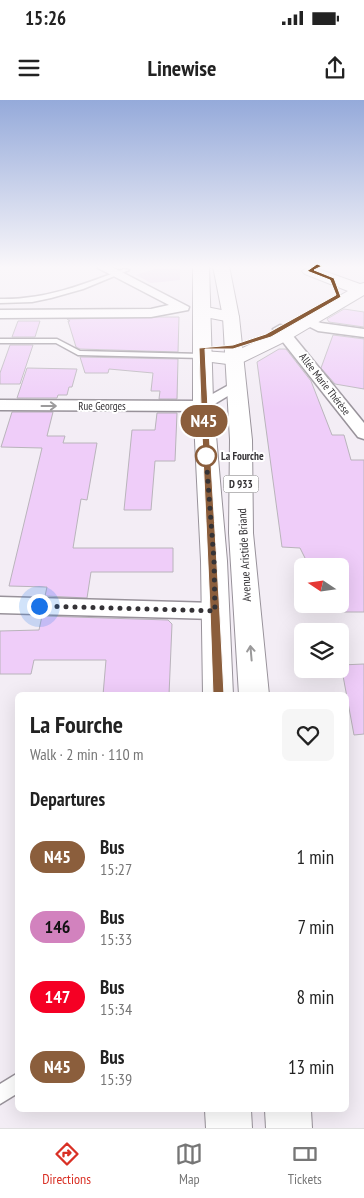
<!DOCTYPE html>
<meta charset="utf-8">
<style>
:root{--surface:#fff;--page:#f6f6f6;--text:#222;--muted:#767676;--line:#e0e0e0;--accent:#d93025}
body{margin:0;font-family:"PT Sans Narrow",sans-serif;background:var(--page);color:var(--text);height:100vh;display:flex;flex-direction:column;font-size:19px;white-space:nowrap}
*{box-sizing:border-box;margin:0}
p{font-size:16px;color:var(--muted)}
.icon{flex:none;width:28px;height:28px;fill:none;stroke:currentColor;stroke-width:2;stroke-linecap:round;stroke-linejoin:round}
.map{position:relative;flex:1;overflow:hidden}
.sheet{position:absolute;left:15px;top:592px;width:334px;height:420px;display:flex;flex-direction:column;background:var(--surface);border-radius:8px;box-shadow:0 5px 20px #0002}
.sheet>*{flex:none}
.badge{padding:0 10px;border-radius:16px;font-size:18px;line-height:32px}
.needle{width:32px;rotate:283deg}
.buttons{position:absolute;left:294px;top:458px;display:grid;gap:10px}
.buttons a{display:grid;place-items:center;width:55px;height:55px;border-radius:8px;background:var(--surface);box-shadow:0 5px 20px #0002;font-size:25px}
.you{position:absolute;width:25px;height:25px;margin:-12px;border:4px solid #fff;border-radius:50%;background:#1a73e8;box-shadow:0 0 0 8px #1a73e833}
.map>.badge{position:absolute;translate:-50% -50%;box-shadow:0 0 0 2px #fff}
h2{padding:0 15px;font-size:19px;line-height:45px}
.round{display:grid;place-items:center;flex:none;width:52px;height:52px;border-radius:8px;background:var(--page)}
.overview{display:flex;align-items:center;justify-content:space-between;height:85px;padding:0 15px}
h1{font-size:24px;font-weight:600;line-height:38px}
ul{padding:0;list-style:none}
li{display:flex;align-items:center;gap:15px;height:70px;padding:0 15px}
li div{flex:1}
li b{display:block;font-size:19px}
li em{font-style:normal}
li .badge{min-width:55px;font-weight:700;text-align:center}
.status{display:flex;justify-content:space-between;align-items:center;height:35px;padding:0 25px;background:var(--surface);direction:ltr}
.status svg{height:14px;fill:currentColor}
header{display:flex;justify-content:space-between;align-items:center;height:65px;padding:0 15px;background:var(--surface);font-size:22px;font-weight:600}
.tab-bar{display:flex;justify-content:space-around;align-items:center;height:70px;border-top:1px solid var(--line);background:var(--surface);font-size:14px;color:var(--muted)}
.tab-bar a{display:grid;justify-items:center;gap:2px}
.tab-bar .selected{color:var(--accent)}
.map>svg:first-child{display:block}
.green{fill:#e4cfeb}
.building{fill:#efcdf9;stroke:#b9b4bb}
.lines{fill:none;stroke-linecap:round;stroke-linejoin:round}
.service-casing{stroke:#98929a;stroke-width:3}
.minor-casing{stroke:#98929a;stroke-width:3}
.secondary-casing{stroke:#98929a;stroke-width:2}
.primary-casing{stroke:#98929a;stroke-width:2}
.service{fill:#fff;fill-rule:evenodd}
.minor{fill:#fff;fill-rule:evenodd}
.secondary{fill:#fff;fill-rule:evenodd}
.primary{fill:#fff;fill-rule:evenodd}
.oneway{stroke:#9a999a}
.line{fill:#8b5e3c;stroke:#fff}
.walk{stroke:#353336;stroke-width:5;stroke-dasharray:0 9}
.stop-dot{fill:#fff;stroke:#8b5e3c;stroke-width:2.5}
.labels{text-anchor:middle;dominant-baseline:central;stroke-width:4;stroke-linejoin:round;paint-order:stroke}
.far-street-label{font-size:11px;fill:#353336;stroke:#fff}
.far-stop-label{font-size:11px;font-weight:bold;fill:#353336;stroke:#fff;text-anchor:start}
.shield{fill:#fff;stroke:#727072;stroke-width:1}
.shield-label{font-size:11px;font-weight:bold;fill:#353336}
.street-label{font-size:12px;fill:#353336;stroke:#fff}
</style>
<div class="status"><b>15:26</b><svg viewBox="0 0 49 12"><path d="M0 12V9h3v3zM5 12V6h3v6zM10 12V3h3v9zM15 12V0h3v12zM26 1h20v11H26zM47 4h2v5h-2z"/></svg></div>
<header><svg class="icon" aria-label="menu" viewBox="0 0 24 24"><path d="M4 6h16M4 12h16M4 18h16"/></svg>Linewise<svg class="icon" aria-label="share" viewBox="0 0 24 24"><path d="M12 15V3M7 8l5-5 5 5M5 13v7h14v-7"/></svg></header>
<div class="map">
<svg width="364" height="1028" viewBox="0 0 364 1028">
<rect width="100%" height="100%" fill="#f3edf5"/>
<polygon class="green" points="154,169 180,169 180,180 151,183 136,175"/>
<g class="building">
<polygon points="344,209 364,212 364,227 329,222 327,219"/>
<polygon points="159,217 179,217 178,252 80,249 76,247 68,221 70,221 67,219"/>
<polygon points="18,221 40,221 35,237 12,237"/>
<polygon points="333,235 364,239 364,289 335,284 321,268"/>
<polygon points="10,245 33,245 20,284 0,284 0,273"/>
<polygon points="279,249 286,249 311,281 332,335 344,335 351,360 364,360 364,512 317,512 316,504 340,504 340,466 309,466 300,448 282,447 257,262"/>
<polygon points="80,257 178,259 177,299 159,299 160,291 151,291 153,273 109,269 108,273 85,273"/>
<polygon points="27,268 77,269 72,287 69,287 67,295 58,295 57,298 17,298"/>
<polygon points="12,312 53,312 47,336 65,336 63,343 97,343 87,400 81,399 73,448 173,448 173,472 91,472 87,498 45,496 47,487 9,486 42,348 1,347"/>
<polygon points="157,313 177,313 175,361 155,361 151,410 124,410 132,330 155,330"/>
<polygon points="42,516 168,520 172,524 169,595 103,595 106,560 34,560 31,574 0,574 0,531 39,530"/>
<polygon points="364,564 364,634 354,635 341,565"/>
</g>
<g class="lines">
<g class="service-casing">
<g id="service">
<path d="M124,169L129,170L83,189L51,198L32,202L0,203V199C44,200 83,185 124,169Z"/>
<polygon points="0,239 57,239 80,251 202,254 206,256 202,258 78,255 56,243 0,243"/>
<polygon points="18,973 18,993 0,1004 0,984"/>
</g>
</g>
<g class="minor-casing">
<g id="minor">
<polygon points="97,166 110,166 189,207 188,210 151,217 0,218 0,210 151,209 169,205 98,168"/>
<polygon points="307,218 321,223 364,229 364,237 318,231 300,222"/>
<polygon points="280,225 285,226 364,323 364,339 358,337 275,232 273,229"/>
<polygon points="236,281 243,285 241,288 203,311 0,310 0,300 200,301"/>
<polygon points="0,497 215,503 222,505 226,511 222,517 215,519 0,513"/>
</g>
</g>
<g class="secondary-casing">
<g id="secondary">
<polygon points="310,166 360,184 364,183 364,195 290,239 241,263 235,265 196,260 193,256 196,252 202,251 232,253 278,231 348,191 305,174 302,171"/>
<polygon points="201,206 237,213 239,217 237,221 231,222 195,215 193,211 195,207"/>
</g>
</g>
<g class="primary-casing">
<g id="primary">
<polygon points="193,166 209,166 213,301 227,461 233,595 203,595 201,461 193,301"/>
<polygon points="213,166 229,166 239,217 252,340 253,433 269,595 239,595 229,433 230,340 223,217"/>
<polygon points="205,1010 251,1010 252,1028 206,1028"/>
<polygon points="265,1010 311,1010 312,1028 266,1028"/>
</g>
</g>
<use href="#service" class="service"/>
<use href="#minor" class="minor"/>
<use href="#secondary" class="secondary"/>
<use href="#primary" class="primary"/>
</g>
<defs><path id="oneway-shaft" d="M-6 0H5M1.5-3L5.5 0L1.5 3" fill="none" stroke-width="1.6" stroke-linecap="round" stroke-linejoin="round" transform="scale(1.25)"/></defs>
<g class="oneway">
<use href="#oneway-shaft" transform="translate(49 306)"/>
<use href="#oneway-shaft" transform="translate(251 553) rotate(-95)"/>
</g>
<linearGradient id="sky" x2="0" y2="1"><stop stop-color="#95aada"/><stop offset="0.54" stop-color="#faf7fa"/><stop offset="1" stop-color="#faf7fa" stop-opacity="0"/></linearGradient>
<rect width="364" height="309" fill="url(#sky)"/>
<path class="line" d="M317,164L322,166L314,170L334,178L341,197L271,237L233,249H205C210,365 219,480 224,595L218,600L213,595C210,479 202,363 199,248L233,245L266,234L336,195L330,180L307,171Z"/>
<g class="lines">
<polyline class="walk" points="39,506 215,511 214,461 206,356"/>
</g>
<circle class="stop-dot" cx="206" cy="356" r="10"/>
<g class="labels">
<g class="far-street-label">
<text transform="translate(325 284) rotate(52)">Allée Marie Thérèse</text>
<text x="102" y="306">Rue Georges</text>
</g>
<g class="far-stop-label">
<text x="221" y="356">La Fourche</text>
</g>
<rect class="shield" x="223.5" y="375.5" width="35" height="17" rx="4"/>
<g class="shield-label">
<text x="241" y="384">D 933</text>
</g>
<g class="street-label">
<text transform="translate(244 455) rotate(-93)">Avenue Aristide Briand</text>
</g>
</g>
</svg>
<div class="buttons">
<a><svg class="needle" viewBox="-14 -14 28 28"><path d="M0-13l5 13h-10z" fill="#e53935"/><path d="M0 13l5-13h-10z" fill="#767676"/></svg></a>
<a><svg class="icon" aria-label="layers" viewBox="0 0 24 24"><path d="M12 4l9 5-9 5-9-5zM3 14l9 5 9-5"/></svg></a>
</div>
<div class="you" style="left:39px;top:506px"></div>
<b class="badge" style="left:204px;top:321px;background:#8b5e3c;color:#fff">N45</b>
<section class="sheet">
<div class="overview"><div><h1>La Fourche</h1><p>Walk · 2 min · 110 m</p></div><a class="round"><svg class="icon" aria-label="heart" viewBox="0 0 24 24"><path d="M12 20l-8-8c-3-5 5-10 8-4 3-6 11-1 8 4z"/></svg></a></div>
<h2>Departures</h2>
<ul>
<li><span class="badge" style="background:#8b5e3c;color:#fff">N45</span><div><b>Bus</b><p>15:27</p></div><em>1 min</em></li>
<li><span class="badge" style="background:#d282be;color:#111">146</span><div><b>Bus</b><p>15:33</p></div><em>7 min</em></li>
<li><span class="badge" style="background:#f50024;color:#fff">147</span><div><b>Bus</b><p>15:34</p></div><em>8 min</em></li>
<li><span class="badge" style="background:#8b5e3c;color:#fff">N45</span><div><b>Bus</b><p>15:39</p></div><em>13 min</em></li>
</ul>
</section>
</div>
<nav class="tab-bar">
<a class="selected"><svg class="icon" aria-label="directions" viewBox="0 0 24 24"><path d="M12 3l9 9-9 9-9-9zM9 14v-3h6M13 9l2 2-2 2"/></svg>Directions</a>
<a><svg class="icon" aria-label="map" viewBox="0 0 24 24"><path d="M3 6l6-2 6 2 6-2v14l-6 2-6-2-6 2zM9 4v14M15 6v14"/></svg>Map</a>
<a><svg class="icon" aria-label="tickets" viewBox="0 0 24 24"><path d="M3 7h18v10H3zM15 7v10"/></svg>Tickets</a>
</nav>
